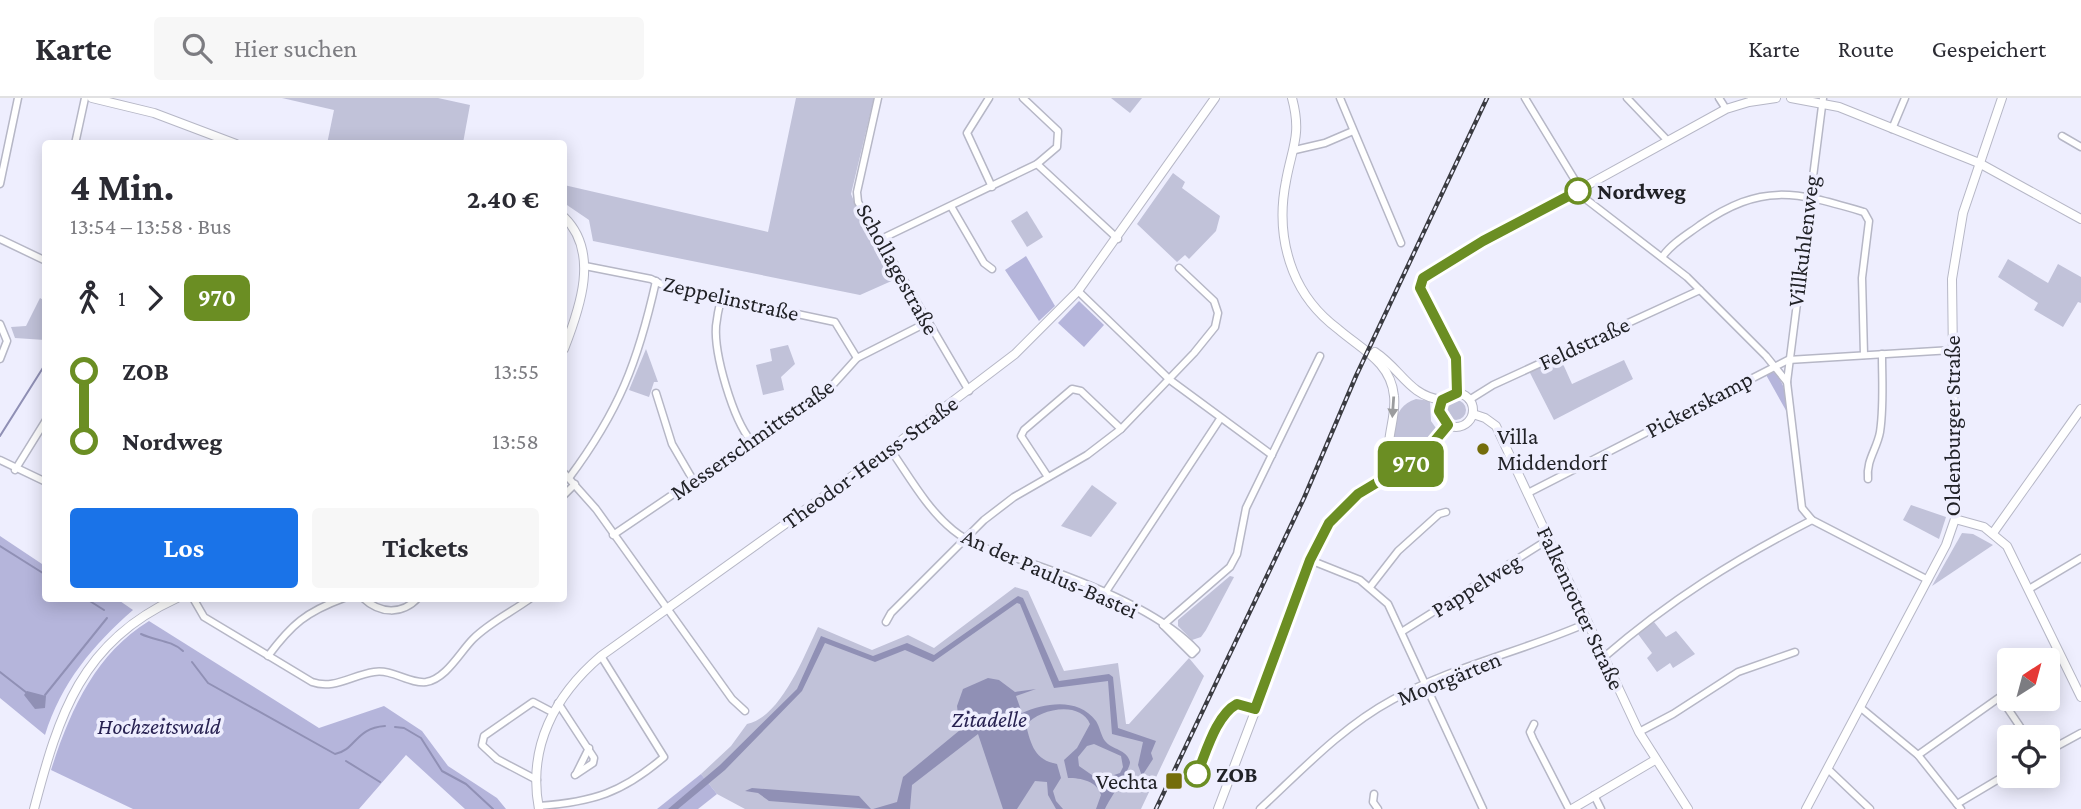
<!DOCTYPE html>
<html lang="de">
<meta charset="utf-8">
<style>
:root{--surface:#fff;--page:#f7f7f7;--text:#2b2b33;--muted:#7c7c81;--line:#e1e1e2;--accent:#1a73e8}
body{margin:0;font-family:"Crimson Pro",serif;background:var(--page);color:var(--text);height:100vh;display:flex;flex-direction:column;font-size:26px;white-space:nowrap}
*{box-sizing:border-box;margin:0}
p{font-size:23px;color:var(--muted)}
.icon{flex:none;width:38px;height:38px;fill:none;stroke:currentColor;stroke-width:2;stroke-linecap:round;stroke-linejoin:round}
.map{position:relative;flex:1;overflow:hidden}
.sheet{position:absolute;left:42px;top:42px;width:525px;height:462px;display:flex;flex-direction:column;background:var(--surface);border-radius:7px;box-shadow:0 4px 18px #0003}
.sheet>*{flex:none}
.badge{padding:0 14px;border-radius:10px;font-size:24px;line-height:46px}
.needle{width:46px;rotate:36deg}
.fabs{position:absolute;left:1997px;top:550px;display:grid;gap:14px}
.fabs a{display:grid;place-items:center;width:63px;height:63px;border-radius:7px;background:var(--surface);box-shadow:0 4px 18px #0003;font-size:35px}
.map>.badge{position:absolute;translate:-50% -50%;box-shadow:0 0 0 4px #fff}
.legs{display:flex;align-items:center;gap:10px;height:77px;padding:0 28px;font-size:23px}
.legs p{margin-inline-start:auto}
.headline{display:flex;align-items:center;justify-content:space-between;height:119px;padding:0 28px}
h1{font-size:38px;font-weight:700;line-height:52px}
.cta{display:flex;gap:14px;margin-top:auto;padding:14px 28px}
.cta a{flex:1;height:80px;border-radius:7px;background:var(--accent);color:#fff;font-size:28px;font-weight:700;line-height:80px;text-align:center}
.cta a+a{background:var(--page);color:var(--text)}
ul{padding:0 28px;list-style:none}
li{display:flex;align-items:center;gap:24px;height:70px;font-size:26px}
li i{display:grid;place-items:center;width:10px;height:100%;margin:0 9px;background:currentColor}
li i::after{content:'';width:18px;height:18px;margin:-9px;border:5px solid;border-radius:50%;background:var(--surface)}
li p{margin-inline-start:auto}
li:first-child i{background:linear-gradient(#0000 50%,currentColor 0)}
li:last-child i{background:linear-gradient(currentColor 50%,#0000 0)}
header{display:flex;align-items:center;gap:42px;box-sizing:border-box;height:98px;padding:0 35px;background:var(--surface);border-bottom:2px solid var(--line)}
header strong{font-size:33px}
nav{display:flex;gap:38px;margin-inline-start:auto;font-size:24px}
.search{width:490px;height:63px;background:var(--page);display:flex;align-items:center;gap:18px;box-sizing:border-box;padding:0 24px;border-radius:7px;color:var(--muted);font-size:26px}
.map>svg:first-child{display:block}
.green{fill:#c1c2d9}
.forest{fill:#b5b5db}
.water{fill:#9090b5;fill-rule:evenodd}
.lines{fill:none;stroke-linecap:round;stroke-linejoin:round}
.stream{stroke:#9090b5;stroke-width:2}
.street-casing{stroke:#b6b7c6;stroke-width:9}
.secondary-casing{stroke:#b6b7c6;stroke-width:10}
.street{stroke:#fff;stroke-width:6}
.secondary{stroke:#fff;stroke-width:8}
.rail-casing{stroke:#3a3b41;stroke-width:4.5}
.rail{stroke:#eeeefe;stroke-width:2;stroke-dasharray:5;stroke-linecap:butt}
.oneway{fill:#9b9c9e}
.line-1-casing{stroke:#fff;stroke-width:16}
.line-1{stroke:#6b8e23;stroke-width:10}
.stop-1-dot{fill:#fff;stroke:#6b8e23;stroke-width:3.5}
.poi-dot{fill:#746d0b;stroke:#eeeefe;stroke-width:2.5}
.labels{text-anchor:middle;dominant-baseline:central;stroke-width:7;stroke-linejoin:round;paint-order:stroke}
.stop-label{font-size:23px;font-weight:bold;fill:#212227;stroke:#eeeefe;text-anchor:start}
.street-label{font-size:23px;fill:#212227;stroke:#eeeefe}
.poi-label{font-size:23px;fill:#212227;stroke:#eeeefe;text-anchor:start}
.park-label{font-size:23px;font-style:italic;fill:#272151;stroke:#eeeefe}
</style>
<header>
<strong>Karte</strong>
<div class="search"><svg class="icon" aria-label="search" viewBox="0 0 24 24"><circle cx="10" cy="10" r="6"/><path d="M15 15l6 6"/></svg>Hier suchen</div>
<nav><a>Karte</a><a>Route</a><a>Gespeichert</a></nav>
</header>
<div class="map">
<svg width="2081" height="711" viewBox="0 0 2081 711">
<rect width="100%" height="100%" fill="#eeeefe"/>
<g class="green">
<polygon points="282,0 438,0 470,7 463,45 327,46 334,12"/>
<polygon points="796,0 874,0 851,96 861,120 896,181 860,197 593,143 589,122 564,105 564,87 768,134"/>
<polygon points="1111,0 1142,0 1130,15"/>
<polygon points="1173,75 1185,84 1182,90 1220,118 1216,133 1189,161 1185,157 1177,164 1137,126"/>
<polygon points="1027,113 1043,139 1027,149 1011,123"/>
<polygon points="2008,161 2048,185 2058,166 2081,179 2081,205 2078,204 2063,229 2034,212 2038,205 1998,179"/>
<polygon points="40,200 45,203 45,242 15,240 11,229 26,228"/>
<polygon points="788,247 795,266 781,279 784,292 763,297 756,267 772,263 770,251"/>
<polygon points="646,251 658,284 654,284 649,299 629,292"/>
<polygon points="1559,257 1572,286 1624,262 1633,281 1554,322 1528,271"/>
<path d="M1416,301L1430,303L1431,323L1438,333C1429,344 1417,361 1402,363C1389,345 1390,308 1416,301Z"/>
<circle cx="1456" cy="312" r="10"/>
<polygon points="1092,387 1117,405 1091,439 1061,428"/>
<polygon points="1911,407 1946,419 1939,441 1903,422"/>
<polygon points="1962,435 1973,436 1993,447 1932,488"/>
<polygon points="1230,478 1234,479 1206,532 1201,539 1192,542 1178,528 1178,522"/>
<path d="M1015,489L1028,493L1064,573L1118,565L1126,626H1129L1189,560L1204,578L1141,711H745L717,696L701,676L731,648L747,626C781,619 804,558 818,529L872,552L908,537L934,550Z"/>
<polygon points="1654,524 1666,539 1676,533 1695,556 1673,570 1670,565 1657,574 1647,560 1652,555 1638,536"/>
</g>
<g class="forest">
<polygon points="1026,158 1055,208 1039,223 1005,172"/>
<polygon points="1079,203 1104,227 1084,249 1058,225"/>
<path d="M1773,274C1786,283 1786,302 1788,316L1765,275Z"/>
<path d="M0,438L45,468L46,500L117,501L133,512C93,547 61,585 45,637L0,600Z"/>
<path d="M149,523L319,630L384,608L422,633L448,668L497,700L506,711H465L406,657L359,711H133L51,672C70,613 95,556 149,523Z"/>
<polygon points="701,676 717,696 698,711 657,711"/>
</g>
<g class="water">
<polygon points="1018,498 1023,500 1059,583 1109,576 1113,579 1118,630 1156,643 1151,655 1153,661 1142,678 1138,667 1143,644 1112,636 1108,583 1054,590 1020,506 1017,505 933,564 905,552 875,564 825,545 802,593 725,672 678,711 668,711 720,667 797,591 821,538 873,558 907,545 934,557"/>
<path d="M988,580L999,582L1015,594L1036,591L1016,598L1022,615C1045,605 1078,599 1096,623C1100,629 1101,638 1105,643C1112,652 1127,651 1130,664C1131,670 1110,700 1105,711H1096L1101,697C1097,683 1081,680 1068,680L1064,662L1077,650L1090,626C1080,602 1039,611 1026,627C1031,647 1035,662 1057,666L1061,680L1053,693L1056,703L1063,711H1056L1048,697L1047,684L1035,683L1017,711H1003L978,636L912,687L910,711H873L897,704L903,679L960,632L957,608L963,591ZM1094,646L1121,658L1123,669L1120,675L1099,682L1079,668L1078,659L1087,648Z"/>
<polygon points="27,593 46,598 45,610 35,611 24,597"/>
<polygon points="752,690 859,698 871,711 769,703 758,695 745,693"/>
</g>
<g class="lines">
<g class="stream">
<polyline points="0,338 46,265"/>
<polyline points="0,448 46,477"/>
<polyline points="85,500 104,512"/>
<path d="M141,536C156,543 171,542 183,553"/>
<path d="M192,564L208,585L335,656C356,652 355,630 385,628"/>
<polyline points="0,574 27,595"/>
<polyline points="45,597 107,520"/>
<polyline points="395,629 404,630 421,640 442,673 466,686 493,711"/>
<polyline points="346,663 380,684"/>
</g>
<g class="street-casing">
<g id="street">
<polyline points="878,0 857,94 858,104 969,293"/>
<polyline points="989,0 967,35 992,89"/>
<polyline points="1340,0 1401,145"/>
<polyline points="1525,0 1587,102 1687,179 1766,258 1787,284"/>
<polyline points="1627,0 1668,43"/>
<polyline points="1719,0 1726,11"/>
<polyline points="1823,0 1787,284 1802,410 1812,422 1928,482"/>
<polyline points="1892,31 1905,0"/>
<polyline points="2062,38 2081,49"/>
<polyline points="75,46 85,0"/>
<polyline points="1295,52 1325,45 1353,33"/>
<polyline points="1037,66 1118,141"/>
<polyline points="0,86 18,0"/>
<polyline points="952,110 984,165 992,171"/>
<polyline points="0,141 46,163"/>
<polyline points="879,142 1037,66 1057,49 1058,33 1023,0"/>
<path d="M1663,158C1672,145 1688,136 1700,127C1763,84 1795,94 1864,114L1869,123L1862,180L1864,257"/>
<polyline points="585,168 651,181 665,188 835,224 857,260"/>
<polyline points="1078,193 1170,282 1272,357"/>
<path d="M721,201C719,209 717,219 716,228C714,257 733,321 751,343"/>
<polyline points="0,226 7,243 0,261"/>
<polyline points="656,295 672,346 693,382"/>
<polyline points="1469,302 1493,287 1700,192"/>
<path d="M890,351C909,378 927,411 953,432C976,451 1008,457 1036,467C1085,484 1161,514 1196,552L1192,556L1163,527"/>
<polyline points="0,362 46,384"/>
<polyline points="15,372 46,322"/>
<polyline points="564,375 596,411 732,601 745,613"/>
<polyline points="1048,379 1021,338 1024,332 1072,291 1081,293 1121,331"/>
<path d="M569,380C619,313 638,264 656,183"/>
<path d="M1868,381C1866,362 1877,351 1880,334C1884,308 1882,282 1882,256"/>
<polyline points="1528,395 1788,262 1952,252"/>
<polyline points="564,397 575,386"/>
<polyline points="613,437 830,290 857,260 926,225"/>
<polyline points="1310,462 1360,482 1388,506 1483,711"/>
<polyline points="1370,489 1398,453 1439,416 1446,414"/>
<polyline points="2029,491 2081,460"/>
<polyline points="1105,495 1220,321"/>
<path d="M193,500L204,519L312,584C334,592 352,577 374,574C393,571 409,586 426,584C446,581 460,554 473,541C490,524 512,514 531,500"/>
<path d="M363,500C380,516 402,517 418,500"/>
<polyline points="886,524 891,515 984,422 1014,399 1087,357 1121,331 1194,255 1215,229 1218,215 1214,203 1179,170"/>
<polyline points="1163,527 1230,469 1237,456 1246,410 1320,258"/>
<polyline points="1403,533 1549,441"/>
<path d="M268,558C292,526 306,514 344,500"/>
<path d="M1603,560C1670,502 1734,462 1812,422"/>
<polyline points="558,605 594,660 593,665 575,677"/>
<polyline points="1861,610 1918,657 1961,711"/>
<polyline points="1534,626 1530,634 1533,641 1569,711"/>
<polyline points="1639,634 1673,616 1738,574 1795,554"/>
<polyline points="2048,653 2081,635"/>
<polyline points="1918,657 2000,599 2027,639"/>
<polyline points="1828,671 1870,711"/>
<polyline points="576,676 589,650"/>
<polyline points="537,682 497,661 482,647 484,638 533,604 552,614"/>
<polyline points="1374,696 1373,704 1378,711"/>
<polyline points="1594,697 1601,711"/>
<polyline points="1957,706 2009,675"/>
<path d="M539,708C593,704 622,695 664,659L601,558"/>
<path d="M1260,711C1301,673 1342,629 1392,602C1453,568 1524,553 1587,525"/>
</g>
</g>
<g class="secondary-casing">
<g id="secondary">
<polyline points="92,0 154,15 236,46"/>
<path d="M1292,0C1302,37 1292,49 1286,83C1280,113 1282,145 1293,173C1302,196 1318,216 1338,231C1361,251 1391,264 1394,298C1396,314 1390,330 1389,345C1388,356 1391,366 1389,377"/>
<polyline points="1791,0 1839,9 1979,65 2081,121"/>
<path d="M564,119C600,154 580,210 564,251"/>
<path d="M1375,254C1401,271 1409,298 1442,302"/>
<polyline points="1457,295 1456,260 1420,190 1423,180 1428,175 1726,11 1749,4 1776,0"/>
<circle cx="1456" cy="312" r="17"/>
<polyline points="1473,316 1485,320 1496,328 1639,634 1688,711"/>
<polyline points="1392,350 1397,362 1407,368"/>
<polyline points="1955,421 1984,429 2007,448 2081,599"/>
<polyline points="1993,435 2081,311"/>
<path d="M34,711C59,616 81,544 177,500"/>
<path d="M539,711C527,649 555,597 601,558L890,351L1015,256L1078,193L1215,0"/>
<path d="M1218,711L1322,437C1357,382 1413,379 1448,327"/>
<polyline points="1572,711 1655,662"/>
<polyline points="1806,711 1946,447 1955,421 1952,181 1963,115 2002,0"/>
</g>
</g>
<use href="#street" class="street"/>
<use href="#secondary" class="secondary"/>
<g class="rail-casing">
<polyline id="rail" points="1156,711 1304,400 1356,278 1487,0"/>
</g>
<use href="#rail" class="rail"/>
</g>
<defs><path id="oneway-solid" d="M-6-.8H1V-3.2L6.5 0L1 3.2V.8H-6Z" transform="scale(1.75)"/></defs>
<use class="oneway" href="#oneway-solid" transform="translate(1393 309) rotate(94)"/>
<g class="lines">
<g class="line-1-casing">
<path id="line-1" d="M1197,676C1206,655 1216,617 1237,606L1255,611L1310,462L1329,425L1358,396L1423,357L1448,327L1439,313L1442,302L1457,295L1456,260L1420,190L1423,180L1483,143L1578,93"/>
</g>
<use href="#line-1" class="line-1"/>
</g>
<g class="stop-1-dot">
<circle cx="1578" cy="93" r="12"/>
<circle cx="1197" cy="676" r="12"/>
</g>
<g class="poi-dot">
<circle cx="1483" cy="351" r="7"/>
<rect x="1165" y="674" width="18" height="18" rx="3.5"/>
</g>
<g class="labels">
<g class="stop-label">
<text x="1597" y="93">Nordweg</text>
<text x="1216" y="676">ZOB</text>
</g>
<g class="street-label">
<text transform="translate(1803 143) rotate(-83)">Villkuhlenweg</text>
<text transform="translate(898 171) rotate(61)">Schollagestraße</text>
<text transform="translate(731 200) rotate(13)">Zeppelinstraße</text>
<text transform="translate(1584 245) rotate(-25)">Feldstraße</text>
<text transform="translate(1699 306) rotate(-28)">Pickerskamp</text>
<text transform="translate(1952 328) rotate(-90)">Oldenburger Straße</text>
<text transform="translate(752 341) rotate(-35)">Messerschmittstraße</text>
<text transform="translate(870 364) rotate(-36)">Theodor-Heuss-Straße</text>
<text transform="translate(1050 475) rotate(24)">An der Paulus-Bastei</text>
<text transform="translate(1476 487) rotate(-32)">Pappelweg</text>
<text transform="translate(1581 510) rotate(65)">Falkenrotter Straße</text>
<text transform="translate(1449 580) rotate(-22)">Moorgärten</text>
</g>
<g class="poi-label">
<text x="1497" y="338">Villa<tspan x="1497" dy="26">Middendorf</tspan></text>
<text x="1158" y="683" text-anchor="end">Vechta</text>
</g>
<g class="park-label">
<text x="989" y="621">Zitadelle</text>
<text x="159" y="628">Hochzeitswald</text>
</g>
</g>
</svg>
<div class="fabs">
<a><svg class="needle" viewBox="-14 -14 28 28"><path d="M0-13l5 13h-10z" fill="#e53935"/><path d="M0 13l5-13h-10z" fill="#7c7c81"/></svg></a>
<a><svg class="icon" aria-label="locate" viewBox="0 0 24 24"><circle cx="12" cy="12" r="6"/><path d="M12 2v4M12 18v4M2 12h4M18 12h4"/></svg></a>
</div>
<b class="badge" style="left:1411px;top:366px;background:#6b8e23;color:#fff">970</b>
<section class="sheet">
<div class="headline"><div><h1>4 Min.</h1><p>13:54 – 13:58 · Bus</p></div><b>2.40 €</b></div>
<div class="legs"><svg class="icon" aria-label="walk" viewBox="0 0 24 24"><circle cx="13" cy="4" r="2"/><path d="M13 8l-2 6 4 7M11 14l-3 7M7 12l3-4h3l4 4"/></svg>1<svg class="icon" aria-label="forward" viewBox="0 0 24 24"><path d="M9 5l7 7-7 7"/></svg><b class="badge" style="background:#6b8e23;color:#fff">970</b></div>
<ul>
<li><i style="color:#6b8e23"></i><b>ZOB</b><p>13:55</p></li>
<li><i style="color:#6b8e23"></i><b>Nordweg</b><p>13:58</p></li>
</ul>
<div class="cta"><a>Los</a><a>Tickets</a></div>
</section>
</div>
